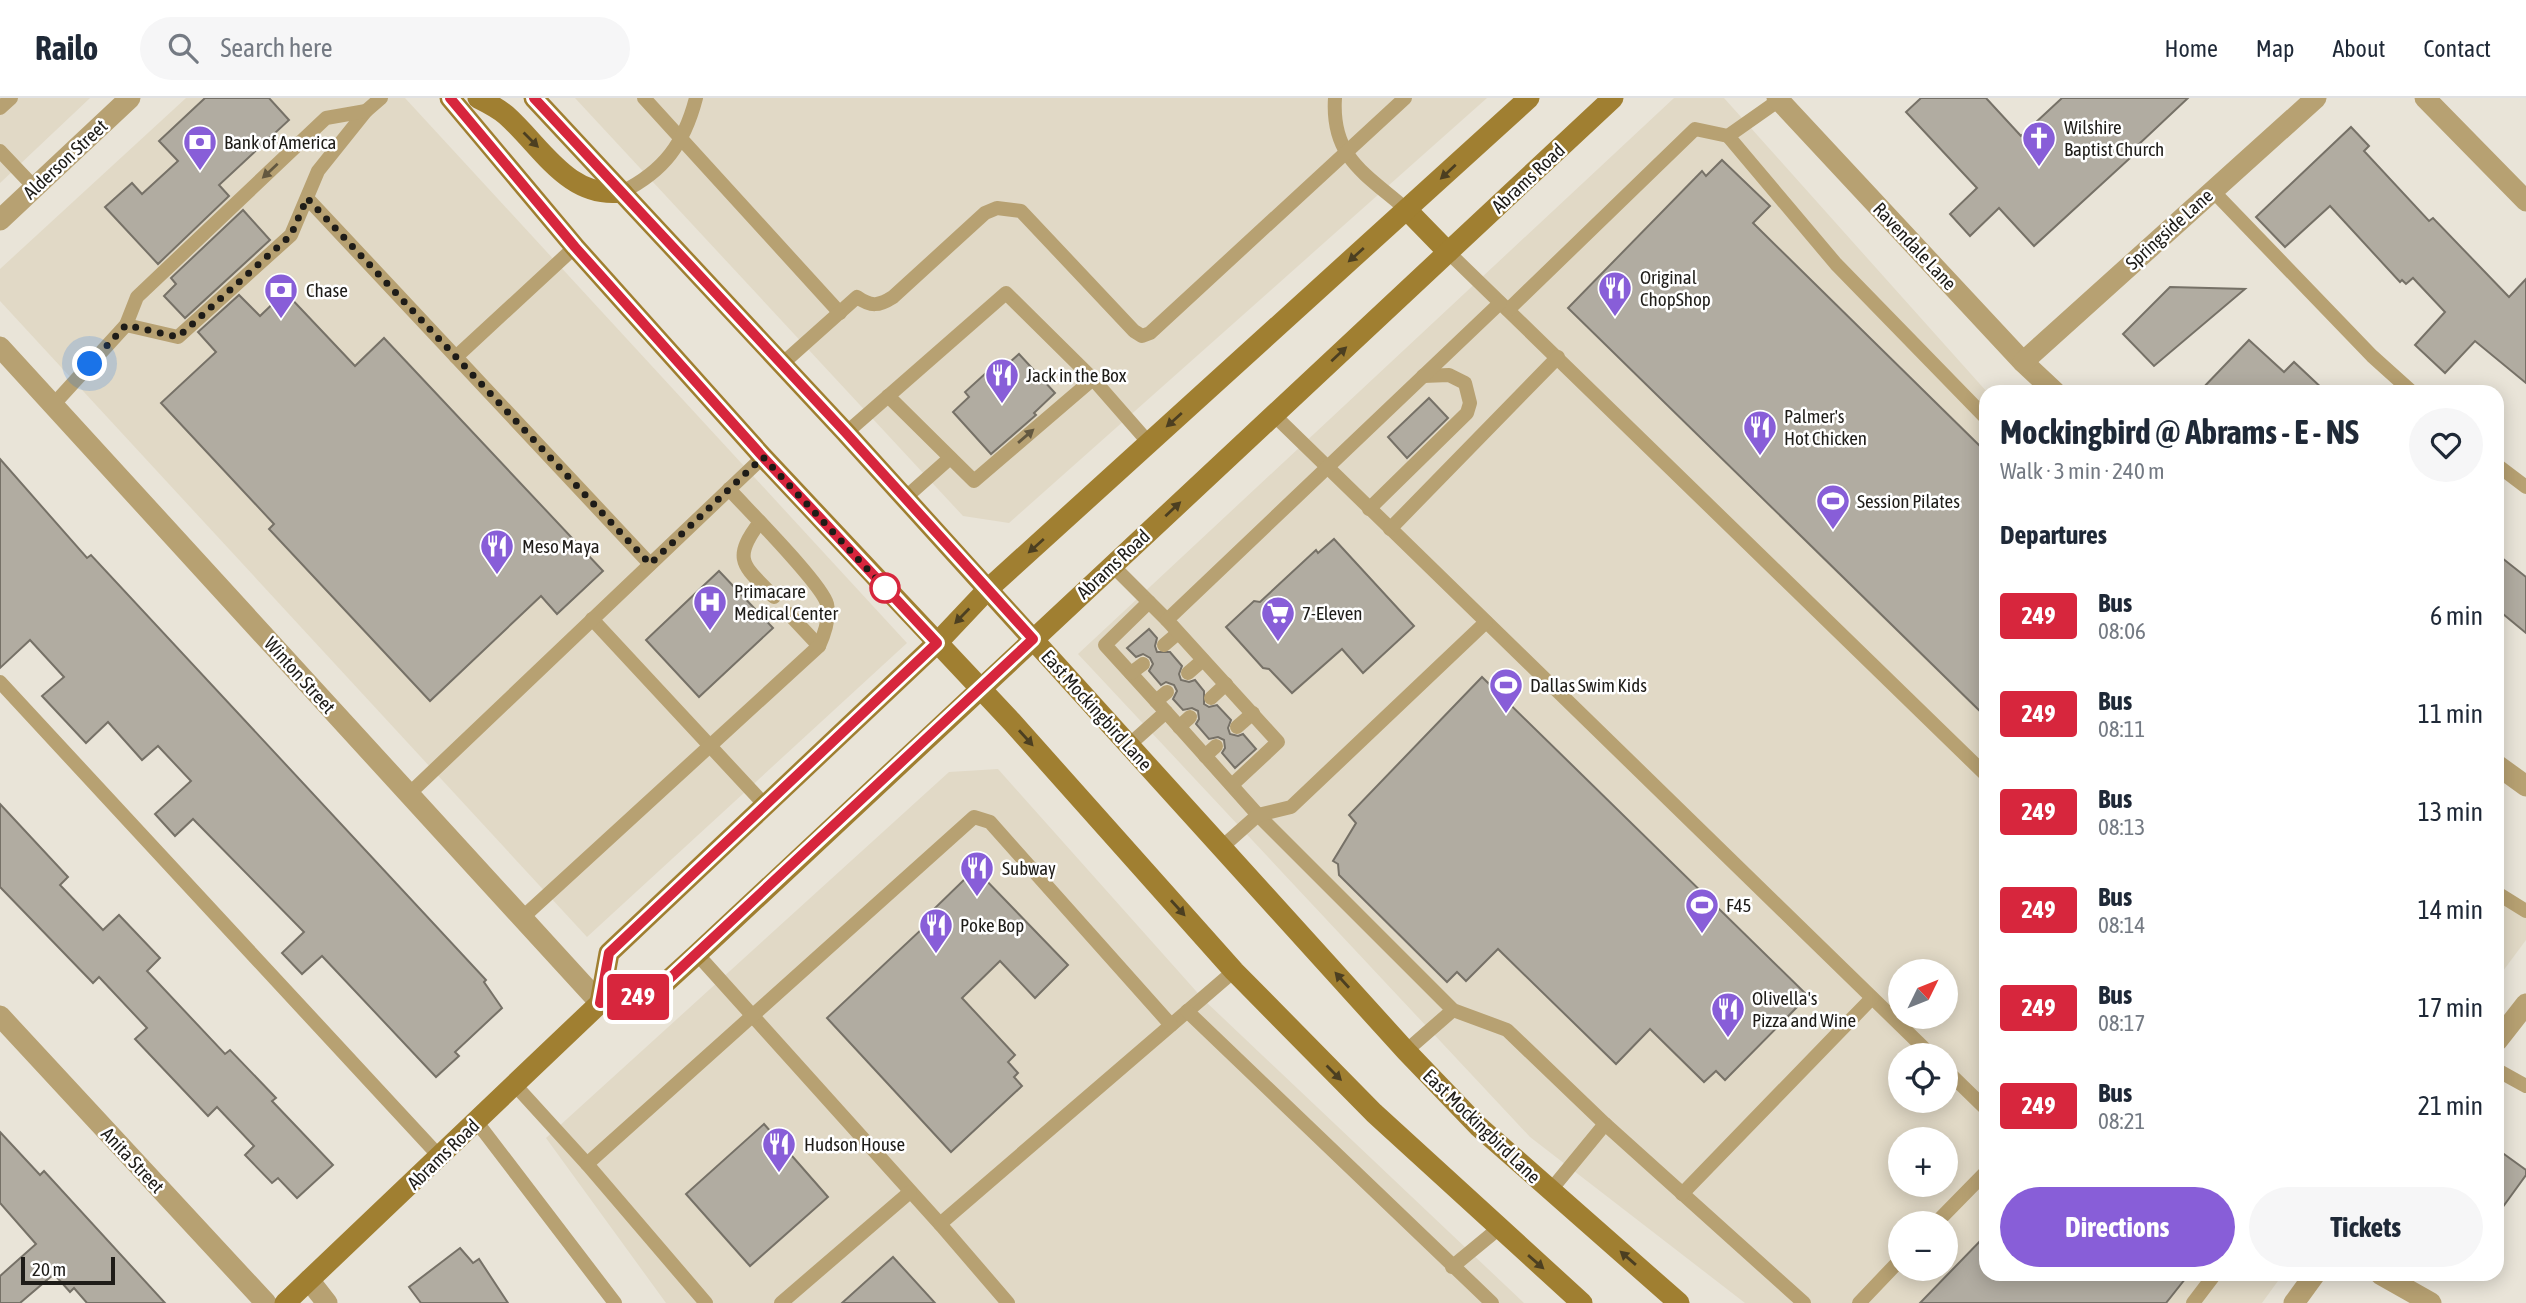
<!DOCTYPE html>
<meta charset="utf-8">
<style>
:root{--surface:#fff;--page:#f6f6f7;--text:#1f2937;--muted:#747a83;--line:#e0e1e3;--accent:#885ed8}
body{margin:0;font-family:"Asap Condensed",sans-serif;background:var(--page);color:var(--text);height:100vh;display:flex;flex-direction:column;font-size:26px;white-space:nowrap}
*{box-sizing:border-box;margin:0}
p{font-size:23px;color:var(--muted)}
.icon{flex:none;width:38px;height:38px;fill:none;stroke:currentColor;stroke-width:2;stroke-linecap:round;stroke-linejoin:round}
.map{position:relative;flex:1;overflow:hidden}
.sheet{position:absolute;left:1979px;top:287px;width:525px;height:896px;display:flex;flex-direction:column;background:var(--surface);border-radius:21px;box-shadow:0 4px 18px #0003}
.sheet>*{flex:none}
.badge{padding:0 14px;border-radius:5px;font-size:24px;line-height:46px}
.needle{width:46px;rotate:47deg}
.tools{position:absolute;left:1888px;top:861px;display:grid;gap:14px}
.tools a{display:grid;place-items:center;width:70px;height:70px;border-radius:50%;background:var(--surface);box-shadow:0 4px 18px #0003;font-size:35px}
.scale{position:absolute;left:21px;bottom:18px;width:94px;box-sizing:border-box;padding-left:7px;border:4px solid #1e1c18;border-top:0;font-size:19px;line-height:24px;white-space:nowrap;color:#1e1c18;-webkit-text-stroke:5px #fff;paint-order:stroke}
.you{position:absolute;width:35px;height:35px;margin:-18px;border:5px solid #fff;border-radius:50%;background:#1a73e8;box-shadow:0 0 0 10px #1a73e833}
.map>.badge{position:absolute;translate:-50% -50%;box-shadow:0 0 0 4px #fff}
h2{padding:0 21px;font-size:26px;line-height:63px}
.round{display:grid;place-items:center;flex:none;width:74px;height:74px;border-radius:37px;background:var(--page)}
.head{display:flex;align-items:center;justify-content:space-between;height:119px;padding:0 21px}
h1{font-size:33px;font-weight:700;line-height:52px}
.cta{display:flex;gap:14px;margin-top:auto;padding:14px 21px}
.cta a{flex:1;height:80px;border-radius:42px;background:var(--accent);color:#fff;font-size:28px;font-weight:700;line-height:80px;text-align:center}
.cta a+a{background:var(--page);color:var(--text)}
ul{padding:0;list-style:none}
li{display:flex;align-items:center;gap:21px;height:98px;padding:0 21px}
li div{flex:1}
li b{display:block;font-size:26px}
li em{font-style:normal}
li .badge{min-width:77px;font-weight:700;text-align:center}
header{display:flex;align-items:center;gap:42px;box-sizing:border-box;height:98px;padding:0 35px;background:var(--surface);border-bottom:2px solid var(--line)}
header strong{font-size:33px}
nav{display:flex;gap:38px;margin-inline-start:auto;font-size:24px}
.search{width:490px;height:63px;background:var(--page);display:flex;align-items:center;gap:18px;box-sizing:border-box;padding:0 24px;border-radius:38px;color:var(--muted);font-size:26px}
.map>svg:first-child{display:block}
.built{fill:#e1d9c6;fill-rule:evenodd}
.building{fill:#b1aca1;stroke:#767167;stroke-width:2}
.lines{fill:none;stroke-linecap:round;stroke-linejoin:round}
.lane{stroke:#b7a172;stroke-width:14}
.street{stroke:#b7a172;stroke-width:21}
.secondary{stroke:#a07f31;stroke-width:21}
.oneway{fill:#4c3f21}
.oneway2{fill:#635840}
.line-casing{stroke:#fff;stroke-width:16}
.line{stroke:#d7263d;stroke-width:10}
.walk{stroke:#1e1c18;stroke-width:7;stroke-dasharray:0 12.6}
.stop-dot{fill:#fff;stroke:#d7263d;stroke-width:3.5}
.labels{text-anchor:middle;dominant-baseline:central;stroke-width:5;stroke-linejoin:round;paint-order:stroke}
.poi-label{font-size:19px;fill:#1e1c18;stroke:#fff;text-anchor:start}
.street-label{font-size:19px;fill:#1e1c18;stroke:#fff}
</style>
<header>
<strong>Railo</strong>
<div class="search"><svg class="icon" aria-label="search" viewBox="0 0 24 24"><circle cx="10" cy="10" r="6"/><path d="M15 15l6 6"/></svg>Search here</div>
<nav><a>Home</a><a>Map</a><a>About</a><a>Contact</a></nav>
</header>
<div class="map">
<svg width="2526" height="1205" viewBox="0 0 2526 1205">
<rect width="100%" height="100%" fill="#e9e4d8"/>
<g class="built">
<polygon points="0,0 90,0 0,85"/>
<polygon points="186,0 405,0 907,545 587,839 0,203 0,171"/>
<polygon points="575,0 1487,0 1009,425 963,418"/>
<path d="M1674,0H1724L1987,294L1986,1176H2283L2262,1205H1745L1530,1039L1078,556ZM1900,873H1946V919H1900ZM1900,957H1946V1003H1900ZM1900,1041H1946V1087H1900ZM1900,1125H1946V1171H1900Z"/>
<polygon points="998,671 1204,902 1524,1205 666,1205 546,1040 949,674"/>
<polygon points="2497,790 2526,817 2526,842 2497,881"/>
</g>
<g class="building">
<polygon points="205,0 269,0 289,22 219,87 229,98 158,166 105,109 132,85 142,96 178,63 159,43"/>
<polygon points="1921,0 1986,0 2021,38 2062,0 2188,0 2138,47 2141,50 2034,148 1999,110 1970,138 1950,116 1977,90 1906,14"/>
<polygon points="2351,29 2369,48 2364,53 2429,123 2433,120 2509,199 2526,181 2526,285 2475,243 2445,275 2415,247 2445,214 2413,180 2406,186 2402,182 2400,184 2330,108 2285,149 2256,119"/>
<polygon points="1722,62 1770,108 1753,125 1986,354 1986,619 1568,210 1702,73 1706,78"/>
<polygon points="243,112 270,142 185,220 164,198 176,186 171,180"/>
<polygon points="2170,189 2245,191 2154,268 2123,236"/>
<polygon points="285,194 355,268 384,240 603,473 557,516 541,498 430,603 269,431 274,426 161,305 216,254 198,234 239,197 260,218"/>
<polygon points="2249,242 2284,274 2294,264 2326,294 2199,294"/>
<polygon points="1019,256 1055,295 1034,315 1036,317 991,356 953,314 969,299 965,294 997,265 1002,271"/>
<polygon points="1429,300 1448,320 1407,360 1388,339"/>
<polygon points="0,361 87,460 91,457 486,882 484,884 502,910 455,954 459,958 436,979 322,858 302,876 282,855 304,834 193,721 175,738 155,716 191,683 158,648 142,662 108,624 86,645 42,598 64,579 30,542 0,570"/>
<polygon points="1334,441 1414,528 1363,575 1342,551 1292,595 1269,571 1263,570 1226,529 1254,503 1260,504 1316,452 1318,455"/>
<polygon points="2497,456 2526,479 2526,535 2497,511"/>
<polygon points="719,473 773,530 699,599 646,542"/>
<polygon points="1149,531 1157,540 1155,548 1157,554 1170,554 1182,568 1179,576 1181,582 1189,584 1195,582 1204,593 1204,606 1209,609 1217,607 1231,622 1228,630 1230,636 1238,638 1243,636 1256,651 1235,670 1222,655 1225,650 1224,642 1218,639 1209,641 1196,626 1199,621 1198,613 1192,610 1183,612 1173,601 1177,593 1174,587 1166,584 1161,587 1149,573 1153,566 1150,560 1143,556 1136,559 1127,550"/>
<polygon points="1482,579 1808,898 1725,982 1716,973 1704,984 1650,931 1616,966 1498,851 1466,883 1457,874 1447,884 1339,777 1338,766 1333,763 1356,725 1349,717"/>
<polygon points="0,706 68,779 60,787 103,832 119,817 160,860 147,873 225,956 230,952 276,1000 272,1003 333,1067 297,1100 278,1080 272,1085 245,1057 254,1048 217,1009 208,1018 135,941 147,930 99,879 93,885 0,789"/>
<polygon points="969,777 981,777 1068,867 1035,900 1000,863 962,900 1015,957 1008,964 1018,975 1014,979 1022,988 951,1054 827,920 939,815 935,810"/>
<polygon points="764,1026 828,1099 750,1168 686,1096"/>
<polygon points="0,1034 40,1077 44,1073 165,1205 87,1205 74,1190 70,1194 54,1176 20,1205 0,1205 0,1178 36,1146 0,1105"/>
<polygon points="2497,1051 2526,1072 2526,1077 2497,1117"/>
<polygon points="1986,1137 1986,1176 2189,1176 2166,1205 1920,1205"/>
<polygon points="460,1150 473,1165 479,1161 508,1205 421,1205 409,1189"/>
<polygon points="893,1159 935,1205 842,1205"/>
</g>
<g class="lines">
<g class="lane">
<polyline points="644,0 840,215"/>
<path d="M1335,0C1331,60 1366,76 1407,112"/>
<polyline points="0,10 11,0"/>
<polyline points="1728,38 1836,166 1986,320"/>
<polyline points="0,53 35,90"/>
<polyline points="2212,92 2372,258 2412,294"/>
<path d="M622,94C664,73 684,46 696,0"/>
<polyline points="307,100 650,466"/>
<polyline points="1448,154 1986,677"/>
<polyline points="1508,212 1695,31 1728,38 1782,0"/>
<polyline points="126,227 178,239 291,137 318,73 366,13 381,0"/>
<polyline points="456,259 575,149"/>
<path d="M782,266L857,199C871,209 879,208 893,199L985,115L997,110L1021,113L1134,233L1142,238L1150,235L1405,0"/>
<polyline points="888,298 974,383 1093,281"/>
<polyline points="54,306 126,227 137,199 326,20 366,13"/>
<polyline points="1274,317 1931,957"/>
<polyline points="846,335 1006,195 1093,281 1149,345"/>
<polyline points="2497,367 2526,389"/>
<polyline points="905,400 950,360"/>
<polyline points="1369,411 1467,315 1470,305 1465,285 1449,277 1423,278"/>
<path d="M760,424C730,463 745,468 774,499"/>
<polyline points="1390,431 1558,259"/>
<polyline points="1112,467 1167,522"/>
<polyline points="1149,504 1105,547 1166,614"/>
<polyline points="789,516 819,548"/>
<polyline points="592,521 764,706"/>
<polyline points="1164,547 1178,535"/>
<polyline points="1131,575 1143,566"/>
<polyline points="1188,575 1203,562"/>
<polyline points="0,584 440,1059"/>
<polyline points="1211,600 1226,586"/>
<polyline points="1156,603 1167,594"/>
<polyline points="1179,629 1190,619"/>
<polyline points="1237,629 1253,615"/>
<polyline points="1129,647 1166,614 1258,717 1453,912 1507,932 1605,1026 1804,1205"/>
<polyline points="1205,658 1216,648"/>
<polyline points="1232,687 1278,644 1167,522 1500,205"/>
<polyline points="409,696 763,359"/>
<polyline points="1222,749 1258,717 1291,709 1486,524"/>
<polyline points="2497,795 2526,813"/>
<path d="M522,820L819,548C824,537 830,519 827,506C822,486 747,411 729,391"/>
<polyline points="697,856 940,1126 1234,873"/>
<polyline points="1187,913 1492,1205"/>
<polyline points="1406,953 1453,912"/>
<polyline points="1946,972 1986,1011"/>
<polyline points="2497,972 2526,988"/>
<polyline points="515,987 587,1066"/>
<polyline points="476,1023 615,1205"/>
<polyline points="1550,1093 1605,1026"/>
<polyline points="1682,1096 1872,900"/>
<polyline points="1936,1125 1986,1074"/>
<polyline points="940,1126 1008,1205"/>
<polyline points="1452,1169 1498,1131"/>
<polyline points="706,1205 587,1066 974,719 990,724 1171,927"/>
<polyline points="781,1205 910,1094"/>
<polyline points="1859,1205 1900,1162"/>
<polyline points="2193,1205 2215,1176"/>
</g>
<g class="street">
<polyline points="1777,0 2023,264 2055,294"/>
<polyline points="2425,0 2526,103"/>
<polyline points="0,122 130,0"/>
<polyline points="0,249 600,905"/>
<polyline points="2023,264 2316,0"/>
<polyline points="2497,667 2526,688"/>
<polyline points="0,918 266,1205"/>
<polyline points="2497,943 2526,906"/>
<polyline points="2380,1176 2431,1205"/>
<polyline points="309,1182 327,1205"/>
<polyline points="2294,1205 2315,1176"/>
</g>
<g class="secondary">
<polyline points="450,0 575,149 763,359 1012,624 1234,873 1374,1015 1582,1205"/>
<path d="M478,0C488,5 498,10 506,17C542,49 568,101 622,94"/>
<polyline points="534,0 846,335 1406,953 1478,1028 1679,1205"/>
<polyline points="1407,112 1448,154"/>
<polyline points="600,905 609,855 937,545 988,491 1529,0"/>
<polyline points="285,1205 600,905 652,897 697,856 1613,0"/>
</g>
</g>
<defs><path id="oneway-solid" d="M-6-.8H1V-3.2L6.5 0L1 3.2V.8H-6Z" transform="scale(1.75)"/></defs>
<g class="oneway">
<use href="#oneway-solid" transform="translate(531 42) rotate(45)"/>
<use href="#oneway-solid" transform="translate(1448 74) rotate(137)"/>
<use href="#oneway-solid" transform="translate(1356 157) rotate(138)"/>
<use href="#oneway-solid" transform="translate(1339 256) rotate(-43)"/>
<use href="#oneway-solid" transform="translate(1174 322) rotate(138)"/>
<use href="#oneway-solid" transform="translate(1173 411) rotate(-43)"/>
<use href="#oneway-solid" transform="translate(1036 448) rotate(138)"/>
<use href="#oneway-solid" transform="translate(962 518) rotate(134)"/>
<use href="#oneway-solid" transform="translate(1026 640) rotate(48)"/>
<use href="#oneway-solid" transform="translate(1178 810) rotate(48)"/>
<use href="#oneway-solid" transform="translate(1342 882) rotate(-132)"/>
<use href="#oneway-solid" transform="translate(1334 975) rotate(45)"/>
<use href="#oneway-solid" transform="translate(1628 1160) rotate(-139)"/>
<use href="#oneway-solid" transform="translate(1536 1164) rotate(41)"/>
</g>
<g class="oneway2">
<use href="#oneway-solid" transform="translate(270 73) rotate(137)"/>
<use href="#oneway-solid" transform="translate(1026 338) rotate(-41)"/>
</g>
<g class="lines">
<g class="line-casing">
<polyline id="line" points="450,0 575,149 763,359 937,545 609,855 600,905 652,897 1033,541 846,335 534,0"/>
</g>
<use href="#line" class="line"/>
<polyline class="walk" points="90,266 126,227 178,239 291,137 307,100 650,466 763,359 885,490"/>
</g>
<defs>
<g id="church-pin" transform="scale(1.75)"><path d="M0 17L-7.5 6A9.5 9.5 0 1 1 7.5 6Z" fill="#885ed8" stroke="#fff"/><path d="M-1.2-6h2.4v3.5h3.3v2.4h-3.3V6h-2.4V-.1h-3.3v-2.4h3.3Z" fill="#fff"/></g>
<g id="bank-pin" transform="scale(1.75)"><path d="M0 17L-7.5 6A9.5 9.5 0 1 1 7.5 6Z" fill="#885ed8" stroke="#fff"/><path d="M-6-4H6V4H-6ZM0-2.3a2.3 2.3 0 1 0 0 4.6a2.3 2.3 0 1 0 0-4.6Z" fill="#fff"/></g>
<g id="restaurant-pin" transform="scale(1.75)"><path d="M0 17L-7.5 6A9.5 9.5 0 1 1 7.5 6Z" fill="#885ed8" stroke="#fff"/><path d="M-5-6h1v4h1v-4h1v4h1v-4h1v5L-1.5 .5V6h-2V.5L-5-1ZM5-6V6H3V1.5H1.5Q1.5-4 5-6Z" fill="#fff"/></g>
<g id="stadium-pin" transform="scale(1.75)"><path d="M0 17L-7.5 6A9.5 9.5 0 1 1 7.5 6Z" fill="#885ed8" stroke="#fff"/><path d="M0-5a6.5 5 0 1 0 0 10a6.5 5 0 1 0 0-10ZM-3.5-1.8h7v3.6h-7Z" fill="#fff"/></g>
<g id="hospital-pin" transform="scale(1.75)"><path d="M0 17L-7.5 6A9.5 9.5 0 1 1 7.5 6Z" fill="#885ed8" stroke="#fff"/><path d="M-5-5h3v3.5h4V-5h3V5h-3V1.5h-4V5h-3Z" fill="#fff"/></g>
<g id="supermarket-pin" transform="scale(1.75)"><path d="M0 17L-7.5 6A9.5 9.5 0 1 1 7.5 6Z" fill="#885ed8" stroke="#fff"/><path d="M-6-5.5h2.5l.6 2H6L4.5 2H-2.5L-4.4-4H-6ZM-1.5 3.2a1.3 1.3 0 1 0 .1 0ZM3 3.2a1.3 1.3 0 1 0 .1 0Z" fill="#fff"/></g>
</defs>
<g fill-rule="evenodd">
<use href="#church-pin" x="2039" y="40"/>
<use href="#bank-pin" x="200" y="44"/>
<use href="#restaurant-pin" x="1615" y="190"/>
<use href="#bank-pin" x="281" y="192"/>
<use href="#restaurant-pin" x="1002" y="277"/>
<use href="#restaurant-pin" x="1760" y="329"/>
<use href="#stadium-pin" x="1833" y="403"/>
<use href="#restaurant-pin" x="497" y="448"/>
<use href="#hospital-pin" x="710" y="504"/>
<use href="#supermarket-pin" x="1278" y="515"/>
<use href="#stadium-pin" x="1506" y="587"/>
<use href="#restaurant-pin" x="977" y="770"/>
<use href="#stadium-pin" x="1702" y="807"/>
<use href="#restaurant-pin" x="936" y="827"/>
<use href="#restaurant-pin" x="1728" y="911"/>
<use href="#restaurant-pin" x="779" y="1046"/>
</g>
<circle class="stop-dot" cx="885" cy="490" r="14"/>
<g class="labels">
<g class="poi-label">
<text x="2064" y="29">Wilshire<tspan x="2064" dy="22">Baptist Church</tspan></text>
<text x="224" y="44">Bank of America</text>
<text x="1640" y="179">Original<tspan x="1640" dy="22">ChopShop</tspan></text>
<text x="306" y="192">Chase</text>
<text x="1026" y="277">Jack in the Box</text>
<text x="1784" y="318">Palmer's<tspan x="1784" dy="22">Hot Chicken</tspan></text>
<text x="1857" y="403">Session Pilates</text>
<text x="522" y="448">Meso Maya</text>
<text x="734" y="493">Primacare<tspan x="734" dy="22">Medical Center</tspan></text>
<text x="1302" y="515">7-Eleven</text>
<text x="1530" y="587">Dallas Swim Kids</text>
<text x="1002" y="770">Subway</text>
<text x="1726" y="807">F45</text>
<text x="960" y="827">Poke Bop</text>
<text x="1752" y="900">Olivella's<tspan x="1752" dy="22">Pizza and Wine</tspan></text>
<text x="804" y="1046">Hudson House</text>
</g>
<g class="street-label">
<text transform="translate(65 61) rotate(-43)">Alderson Street</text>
<text transform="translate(1528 80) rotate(-43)">Abrams Road</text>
<text transform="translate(2169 131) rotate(-42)">Springside Lane</text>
<text transform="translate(1915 148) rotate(47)">Ravendale Lane</text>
<text transform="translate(1113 466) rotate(-43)">Abrams Road</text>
<text transform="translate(300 577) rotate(48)">Winton Street</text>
<text transform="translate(1097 612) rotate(48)">East Mockingbird Lane</text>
<text transform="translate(1482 1028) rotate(44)">East Mockingbird Lane</text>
<text transform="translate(443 1056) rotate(-44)">Abrams Road</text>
<text transform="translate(133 1062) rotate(47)">Anita Street</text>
</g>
</g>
</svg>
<div class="tools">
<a><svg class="needle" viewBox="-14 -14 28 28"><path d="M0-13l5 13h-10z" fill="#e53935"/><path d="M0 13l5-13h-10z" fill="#747a83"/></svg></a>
<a><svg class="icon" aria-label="locate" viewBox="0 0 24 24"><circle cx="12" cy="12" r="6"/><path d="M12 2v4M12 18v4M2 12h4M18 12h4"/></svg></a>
<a>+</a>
<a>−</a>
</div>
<div class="scale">20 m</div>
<div class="you" style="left:90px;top:266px"></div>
<b class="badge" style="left:638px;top:899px;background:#d7263d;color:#fff">249</b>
<section class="sheet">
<div class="head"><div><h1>Mockingbird @ Abrams - E - NS</h1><p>Walk · 3 min · 240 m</p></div><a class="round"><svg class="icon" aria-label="heart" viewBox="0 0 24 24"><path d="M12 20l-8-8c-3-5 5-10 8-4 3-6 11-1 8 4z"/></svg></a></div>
<h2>Departures</h2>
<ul>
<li><span class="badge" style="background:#d7263d;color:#fff">249</span><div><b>Bus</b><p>08:06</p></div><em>6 min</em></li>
<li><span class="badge" style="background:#d7263d;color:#fff">249</span><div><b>Bus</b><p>08:11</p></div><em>11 min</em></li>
<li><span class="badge" style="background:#d7263d;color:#fff">249</span><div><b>Bus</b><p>08:13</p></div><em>13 min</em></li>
<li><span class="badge" style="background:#d7263d;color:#fff">249</span><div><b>Bus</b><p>08:14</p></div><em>14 min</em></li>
<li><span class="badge" style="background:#d7263d;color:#fff">249</span><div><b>Bus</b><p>08:17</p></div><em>17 min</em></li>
<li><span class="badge" style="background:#d7263d;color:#fff">249</span><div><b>Bus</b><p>08:21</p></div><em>21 min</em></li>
</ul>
<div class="cta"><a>Directions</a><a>Tickets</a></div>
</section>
</div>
